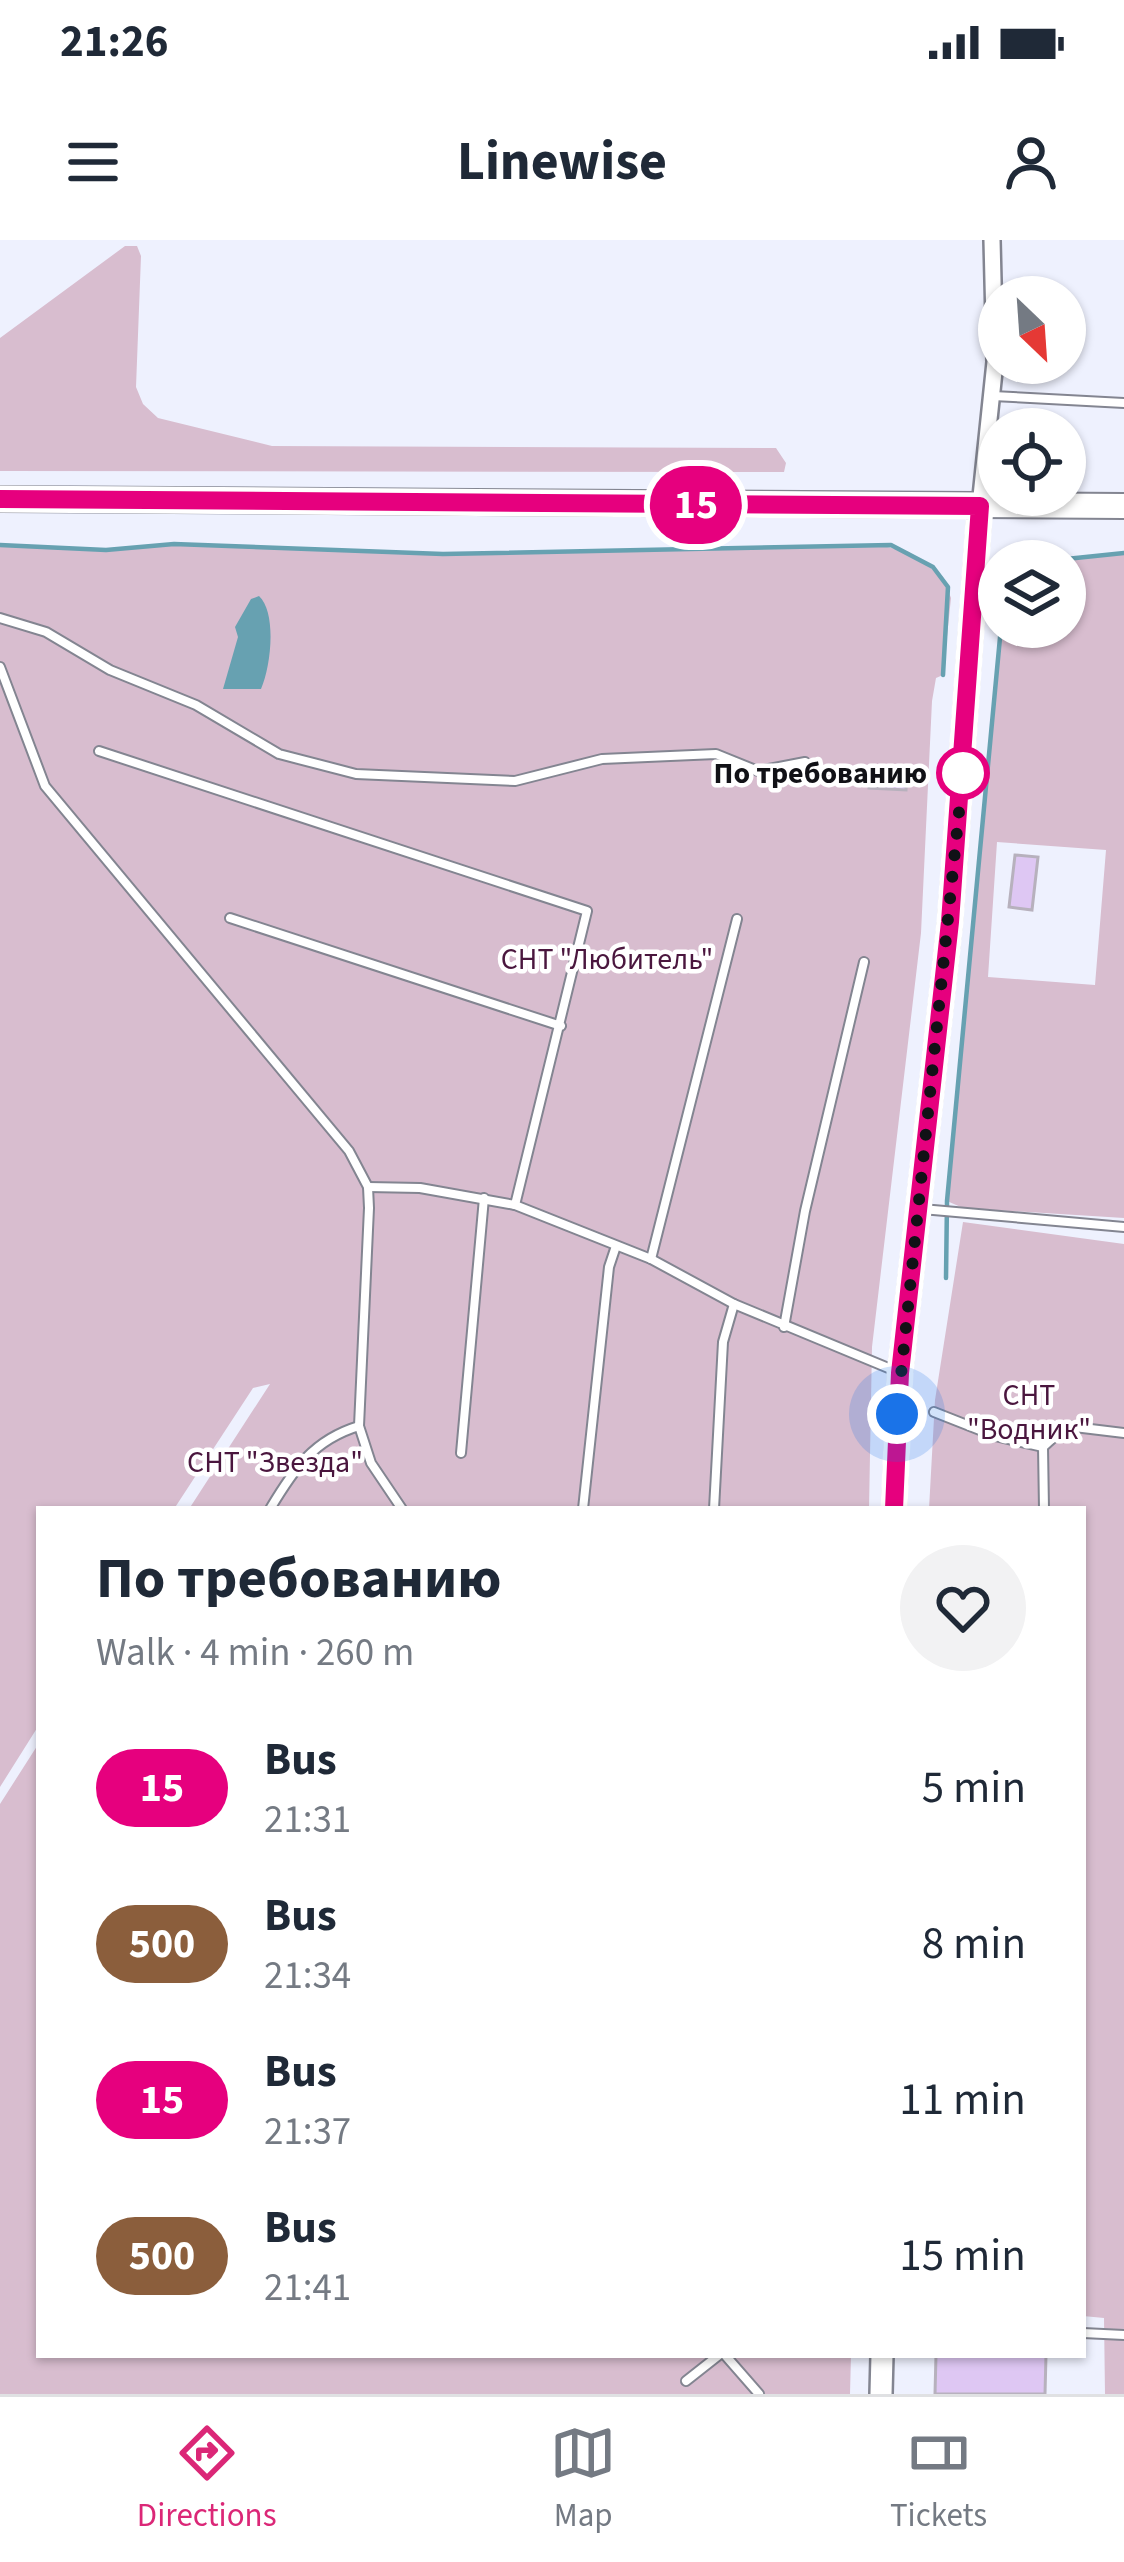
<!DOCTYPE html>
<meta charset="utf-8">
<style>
:root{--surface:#fff;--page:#f2f2f3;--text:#1f2937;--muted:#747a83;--line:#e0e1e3;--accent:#db2777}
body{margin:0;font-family:"Source Sans 3",sans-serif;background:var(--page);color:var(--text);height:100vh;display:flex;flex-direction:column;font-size:45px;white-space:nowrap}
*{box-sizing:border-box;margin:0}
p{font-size:39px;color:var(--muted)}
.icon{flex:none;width:66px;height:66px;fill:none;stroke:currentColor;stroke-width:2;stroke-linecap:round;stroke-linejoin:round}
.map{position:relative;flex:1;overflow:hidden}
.details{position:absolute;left:36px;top:1266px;width:1050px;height:852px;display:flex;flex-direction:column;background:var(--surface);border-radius:0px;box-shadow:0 3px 9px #0004}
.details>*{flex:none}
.badge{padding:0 24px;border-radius:39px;font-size:42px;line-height:78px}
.needle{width:78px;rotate:155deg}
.buttons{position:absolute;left:978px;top:36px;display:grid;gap:24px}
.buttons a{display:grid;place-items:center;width:108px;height:108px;border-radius:50%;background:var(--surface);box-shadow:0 3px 9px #0004;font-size:60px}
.you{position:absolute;width:60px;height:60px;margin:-30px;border:9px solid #fff;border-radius:50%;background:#1a73e8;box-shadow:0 0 0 18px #1a73e833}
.map>.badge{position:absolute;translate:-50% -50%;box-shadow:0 0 0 6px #fff}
.round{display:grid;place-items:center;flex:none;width:126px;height:126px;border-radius:63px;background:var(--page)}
.summary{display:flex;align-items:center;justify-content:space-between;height:204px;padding:0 60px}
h1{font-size:57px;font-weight:700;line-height:90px}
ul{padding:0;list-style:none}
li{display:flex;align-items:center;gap:36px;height:156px;padding:0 60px}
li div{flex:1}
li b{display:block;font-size:45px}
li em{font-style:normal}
li .badge{min-width:132px;font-weight:700;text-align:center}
.status{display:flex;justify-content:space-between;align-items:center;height:84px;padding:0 60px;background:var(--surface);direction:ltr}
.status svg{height:33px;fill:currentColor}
header{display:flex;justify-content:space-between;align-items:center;height:156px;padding:0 60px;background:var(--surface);font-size:54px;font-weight:700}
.tabs{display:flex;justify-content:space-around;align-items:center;height:168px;border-top:3px solid var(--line);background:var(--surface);font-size:33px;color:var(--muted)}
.tabs a{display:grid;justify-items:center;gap:6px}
.tabs .selected{color:var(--accent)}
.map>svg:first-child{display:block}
.green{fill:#d8bdcf;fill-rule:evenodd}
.water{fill:#67a1b1}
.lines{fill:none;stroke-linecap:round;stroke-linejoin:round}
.stream{stroke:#67a1b1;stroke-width:4.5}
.building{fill:#dec7f3;stroke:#b7b1bd;stroke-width:3}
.lane-casing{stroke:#838591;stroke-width:12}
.street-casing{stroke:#838591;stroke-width:20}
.secondary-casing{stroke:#838591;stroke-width:26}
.primary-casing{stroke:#838591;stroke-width:28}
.lane{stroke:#fff;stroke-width:8}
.street{stroke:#fff;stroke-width:15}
.secondary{stroke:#fff;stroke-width:21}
.primary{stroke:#fff;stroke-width:24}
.line-casing{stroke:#fff;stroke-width:27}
.line{stroke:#e6007e;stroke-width:18}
.walk{stroke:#111116;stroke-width:12;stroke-dasharray:0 21.6}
.stop-dot{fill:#fff;stroke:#e6007e;stroke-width:6}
.labels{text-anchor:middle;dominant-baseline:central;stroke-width:9;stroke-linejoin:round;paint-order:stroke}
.stop-label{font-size:30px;font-weight:bold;fill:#111116;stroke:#fff;text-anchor:end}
.park-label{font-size:30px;fill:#4a163e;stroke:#fff}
</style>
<div class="status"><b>21:26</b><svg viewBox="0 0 49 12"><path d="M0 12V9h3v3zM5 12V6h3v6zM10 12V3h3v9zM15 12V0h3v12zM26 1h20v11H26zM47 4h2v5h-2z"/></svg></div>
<header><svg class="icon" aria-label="menu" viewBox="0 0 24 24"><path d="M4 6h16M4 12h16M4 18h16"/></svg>Linewise<svg class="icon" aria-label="person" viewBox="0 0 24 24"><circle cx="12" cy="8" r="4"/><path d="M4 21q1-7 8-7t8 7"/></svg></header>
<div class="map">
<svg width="1124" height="2154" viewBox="0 0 1124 2154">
<rect width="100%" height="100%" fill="#eef1fe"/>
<g class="green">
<polygon points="125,6 137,6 141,16 136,147 143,164 158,178 272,206 776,208 786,223 784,232 0,231 0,98"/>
<polygon points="174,304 443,314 874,304 909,312 943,337 951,358 943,435 936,438 932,461 921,693 872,1107 869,1269 189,1269 270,1144 253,1148 174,1269 39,1269 39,1485 0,1547 0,305 106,310"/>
<path d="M1124,313V978L963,968L947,961L1001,387H1065V321H1047ZM997,602L1106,610L1095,745L988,737Z"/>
<polygon points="963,982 1124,1004 1124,2154 1105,2154 1104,2078 1083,2076 1083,1269 929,1269 935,1160"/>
<polygon points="39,1503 39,2115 851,2115 850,2154 0,2154 0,1564"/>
</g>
<path class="water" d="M259,356C277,373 271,426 261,449H223L238,397L235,387L251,359Z"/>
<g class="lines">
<g class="stream">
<polyline points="0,305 106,310 174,304 443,314 891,305 933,327 948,347 943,435"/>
<polyline points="1047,321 1124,313"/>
<polyline points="946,1038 947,961 1001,387"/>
</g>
</g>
<g class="building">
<polygon points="870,527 907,529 906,550 869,548"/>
<polygon points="1015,615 1038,617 1032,670 1009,667"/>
<polygon points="936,2115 1046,2115 1045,2154 935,2154"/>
</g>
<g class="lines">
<g class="lane-casing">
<g id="lane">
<polyline points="993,156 1124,163"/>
<polyline points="0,378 46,392 110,430 196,465 279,514 356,534 515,541 602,519 716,514 758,531 805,522"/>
<polyline points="0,427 45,546 349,911 368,947 369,968 359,1186 371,1223 402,1269"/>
<polyline points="99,511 587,671 515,965"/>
<polyline points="230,678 561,786"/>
<polyline points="368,947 420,948 515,965 651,1019 734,1064 898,1132"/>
<polyline points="922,969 1124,987"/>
<polyline points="651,1019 737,679"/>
<polyline points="784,1087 805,971 864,722"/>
<polyline points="934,1172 995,1196 1043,1207 1066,1186 1124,1193"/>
<polyline points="1043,1207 1044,1269"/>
<polyline points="461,1213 484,958"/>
<path d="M270,1269C294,1229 313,1200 359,1186"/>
<polyline points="583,1269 609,1027 616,1006"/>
<polyline points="714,1269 723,1102 734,1064"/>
<polyline points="1083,2093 1124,2095"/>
<polyline points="725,2115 759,2154"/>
<polyline points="686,2141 719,2115"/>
</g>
</g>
<g class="street-casing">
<polyline id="street" points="980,266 995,122 992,0"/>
</g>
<g class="secondary-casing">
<g id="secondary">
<polyline points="894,1269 900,1133 950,682 980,266"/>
<polyline points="881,2154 882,2115"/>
</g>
</g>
<g class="primary-casing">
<polyline id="primary" points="0,259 1124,266"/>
</g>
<use href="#lane" class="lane"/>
<use href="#street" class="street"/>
<use href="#secondary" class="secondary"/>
<use href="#primary" class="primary"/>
</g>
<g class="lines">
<g class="line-casing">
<polyline id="line" points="0,259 980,266 950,682 900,1133 894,1269"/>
</g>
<use href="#line" class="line"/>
<polyline class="walk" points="897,1174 963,533"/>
</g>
<circle class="stop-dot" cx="963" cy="533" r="24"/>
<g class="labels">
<g class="stop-label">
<text x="927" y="533">По требованию</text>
</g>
<g class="park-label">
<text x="607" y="719">СНТ "Любитель"</text>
<text x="1029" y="1155">СНТ<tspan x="1029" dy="34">"Водник"</tspan></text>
<text x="275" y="1222">СНТ "Звезда"</text>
</g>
</g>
</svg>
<div class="buttons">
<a><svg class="needle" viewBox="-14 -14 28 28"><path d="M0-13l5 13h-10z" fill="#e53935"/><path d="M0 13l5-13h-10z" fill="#747a83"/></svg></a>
<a><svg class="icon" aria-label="locate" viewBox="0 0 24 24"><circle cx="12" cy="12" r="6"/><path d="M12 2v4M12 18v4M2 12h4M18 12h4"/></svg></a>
<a><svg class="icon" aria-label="layers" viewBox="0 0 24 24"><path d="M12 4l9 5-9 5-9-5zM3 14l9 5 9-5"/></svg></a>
</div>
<div class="you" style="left:897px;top:1174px"></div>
<b class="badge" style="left:696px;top:265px;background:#e6007e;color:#fff">15</b>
<section class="details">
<div class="summary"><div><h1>По требованию</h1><p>Walk · 4 min · 260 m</p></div><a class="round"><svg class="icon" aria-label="heart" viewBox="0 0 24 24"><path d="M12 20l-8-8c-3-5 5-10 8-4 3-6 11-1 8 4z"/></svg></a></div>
<ul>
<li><span class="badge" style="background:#e6007e;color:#fff">15</span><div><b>Bus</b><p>21:31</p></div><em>5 min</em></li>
<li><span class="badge" style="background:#8b5e3c;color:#fff">500</span><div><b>Bus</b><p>21:34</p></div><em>8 min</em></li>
<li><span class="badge" style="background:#e6007e;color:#fff">15</span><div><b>Bus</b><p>21:37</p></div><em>11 min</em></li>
<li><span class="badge" style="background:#8b5e3c;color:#fff">500</span><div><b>Bus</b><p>21:41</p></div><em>15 min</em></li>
</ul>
</section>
</div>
<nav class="tabs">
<a class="selected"><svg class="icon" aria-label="directions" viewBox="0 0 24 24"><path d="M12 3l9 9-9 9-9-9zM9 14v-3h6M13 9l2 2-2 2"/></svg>Directions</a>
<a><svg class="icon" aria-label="map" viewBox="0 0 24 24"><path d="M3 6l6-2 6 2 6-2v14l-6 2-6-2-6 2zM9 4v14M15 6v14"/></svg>Map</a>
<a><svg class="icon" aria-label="tickets" viewBox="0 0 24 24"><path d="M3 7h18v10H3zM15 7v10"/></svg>Tickets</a>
</nav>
